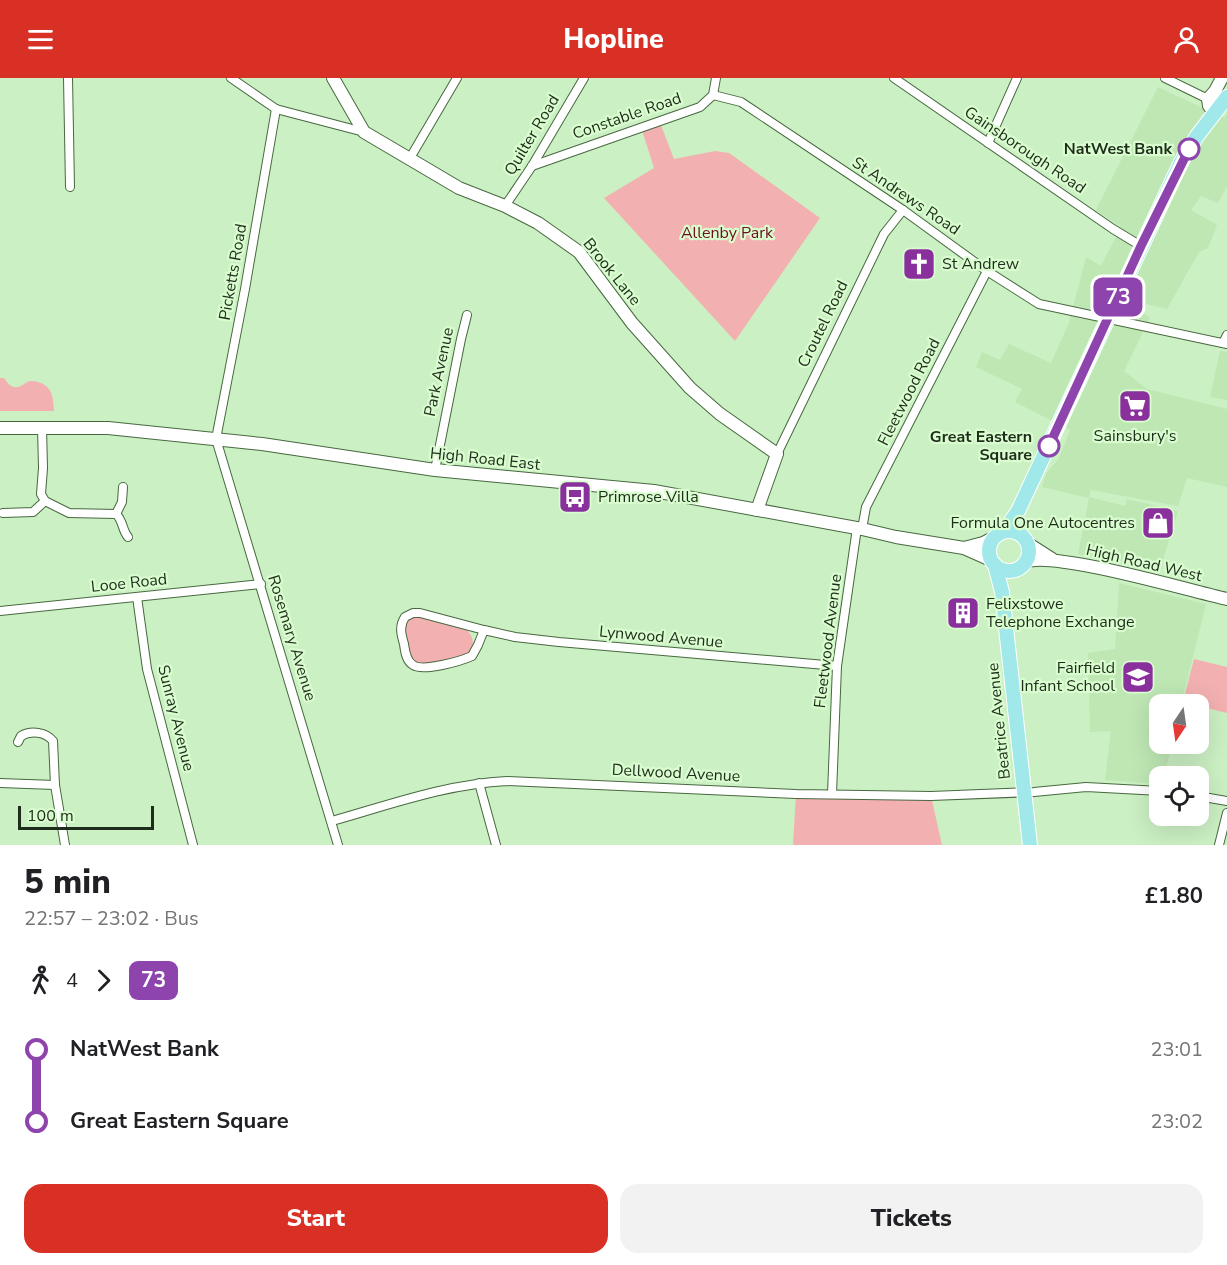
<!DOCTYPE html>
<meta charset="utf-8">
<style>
:root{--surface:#fff;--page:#f2f2f2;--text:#202124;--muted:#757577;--accent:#d93025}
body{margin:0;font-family:"Nunito Sans",sans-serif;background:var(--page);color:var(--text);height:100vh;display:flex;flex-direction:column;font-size:22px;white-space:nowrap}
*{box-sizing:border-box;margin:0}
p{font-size:20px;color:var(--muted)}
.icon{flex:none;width:33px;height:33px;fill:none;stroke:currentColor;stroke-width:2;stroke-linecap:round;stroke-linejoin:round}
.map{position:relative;height:767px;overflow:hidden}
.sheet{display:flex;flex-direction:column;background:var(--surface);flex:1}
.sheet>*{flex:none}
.badge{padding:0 12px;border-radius:9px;font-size:21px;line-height:39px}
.needle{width:39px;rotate:193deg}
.fabs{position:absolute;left:1149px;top:616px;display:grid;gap:12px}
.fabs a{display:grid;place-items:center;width:60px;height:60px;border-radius:12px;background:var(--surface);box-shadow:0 6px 24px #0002;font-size:30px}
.scale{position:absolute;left:18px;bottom:15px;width:136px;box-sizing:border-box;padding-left:6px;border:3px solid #1e2c1b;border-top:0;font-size:16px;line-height:21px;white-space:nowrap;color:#1e2c1b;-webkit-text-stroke:4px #d9fdcf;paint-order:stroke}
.map>.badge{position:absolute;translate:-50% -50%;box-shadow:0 0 0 3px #fff}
.legs{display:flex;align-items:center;gap:9px;height:66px;padding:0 24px;font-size:20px}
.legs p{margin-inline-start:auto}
.headline{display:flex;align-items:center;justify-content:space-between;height:102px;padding:0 24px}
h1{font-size:33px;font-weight:800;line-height:45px}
.action{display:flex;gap:12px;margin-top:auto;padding:12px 24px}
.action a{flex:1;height:69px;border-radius:18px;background:var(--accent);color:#fff;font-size:24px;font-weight:800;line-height:69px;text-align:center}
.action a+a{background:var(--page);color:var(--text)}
ul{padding:0 24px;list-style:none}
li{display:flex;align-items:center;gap:21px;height:72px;font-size:22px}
li i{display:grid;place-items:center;width:9px;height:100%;margin:0 8px;background:currentColor}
li i::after{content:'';width:15px;height:15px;margin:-8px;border:4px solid;border-radius:50%;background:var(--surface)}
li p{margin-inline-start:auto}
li:first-child i{background:linear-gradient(#0000 50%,currentColor 0)}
li:last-child i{background:linear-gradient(currentColor 50%,#0000 0)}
header{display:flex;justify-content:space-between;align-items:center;height:78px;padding:0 24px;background:var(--accent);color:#fff;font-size:27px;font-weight:800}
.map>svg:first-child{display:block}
.built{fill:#bee7b4}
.green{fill:#f3b0b0}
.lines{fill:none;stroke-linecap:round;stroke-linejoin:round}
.street-casing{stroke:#486840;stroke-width:10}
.secondary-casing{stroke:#486840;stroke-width:14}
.primary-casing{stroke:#fff;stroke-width:16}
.street{stroke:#fff;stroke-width:8}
.secondary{stroke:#fff;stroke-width:12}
.primary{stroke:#a1e8eb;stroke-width:14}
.line-1-casing{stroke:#fff;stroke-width:14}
.line-1{stroke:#8e44ad;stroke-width:9}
.stop-1-dot{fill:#fff;stroke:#8e44ad;stroke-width:3}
.labels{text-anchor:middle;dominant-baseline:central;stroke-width:4.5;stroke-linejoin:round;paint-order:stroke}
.street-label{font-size:16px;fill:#1e2c1b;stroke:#d9fdcf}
.stop-label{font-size:16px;font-weight:bold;fill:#1e2c1b;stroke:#d9fdcf;text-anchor:end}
.park-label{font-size:16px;fill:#6e0e1d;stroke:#d9fdcf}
.poi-label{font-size:16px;fill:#1e2c1b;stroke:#d9fdcf;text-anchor:start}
</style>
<header><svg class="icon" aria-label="menu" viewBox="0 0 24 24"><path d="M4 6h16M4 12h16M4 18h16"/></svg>Hopline<svg class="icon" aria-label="person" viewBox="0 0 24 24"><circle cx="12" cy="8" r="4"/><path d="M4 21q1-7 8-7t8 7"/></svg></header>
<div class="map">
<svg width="1227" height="767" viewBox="0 0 1227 767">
<rect width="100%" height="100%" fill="#cbf0c3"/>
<g class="built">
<polygon points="1158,9 1224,40 1227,37 1227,108 1218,125 1201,118 1191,132 1217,147 1208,170 1199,174 1167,231 1146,226 1144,235 1150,240 1124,293 1147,311 1227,331 1227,409 1187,400 1178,428 1091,412 1089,419 1125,428 1127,421 1178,433 1159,494 1155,491 1114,481 1078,476 1089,420 1042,409 1046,396 1059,380 1070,352 1015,324 1022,311 976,289 982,274 1000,282 1009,266 1051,285 1069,245 1086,179 1101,188 1121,149 1096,132"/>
<polygon points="1220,273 1227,274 1227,322 1210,319"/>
<polygon points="1119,505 1206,526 1181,627 1160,627 1160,666 1172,666 1164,699 1160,699 1159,706 1105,702 1111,653 1090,654 1088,575 1115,571"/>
</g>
<g class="green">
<polygon points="659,42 674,81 715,73 729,75 820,140 735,263 604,120 654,90 641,49"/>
<path d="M0,300H4C7,304 9,308 14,309C20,310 22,307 27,304C31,302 36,303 41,305C53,310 53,321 54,333H0Z"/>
<path d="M415,537L465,550C474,559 475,565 469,576L424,587L419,586L410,580L404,553L407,542Z"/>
<polygon points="1194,581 1227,589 1227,635 1183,624"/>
<polygon points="796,716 931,718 942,767 793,767"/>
</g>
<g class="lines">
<g class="street-casing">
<g id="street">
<polyline points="68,0 70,109"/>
<polyline points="231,0 276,31 364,54"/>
<polyline points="894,0 1113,151 1141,168"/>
<polyline points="1165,0 1208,21"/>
<polyline points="713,17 741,24 903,132 987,193 1039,226 1227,266"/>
<polyline points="276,31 245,211 216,361 338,767"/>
<polyline points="988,65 1017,0"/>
<polyline points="410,80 457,0"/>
<polyline points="532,88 700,29 713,17 716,0"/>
<polyline points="505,128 532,88 584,0"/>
<polyline points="1223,265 1227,257"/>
<path d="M42,349L43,390L41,416L45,423L69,435L116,436C123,442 122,452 128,459"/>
<polyline points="777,376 884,156 903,132"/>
<polyline points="435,392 461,261 467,237"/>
<polyline points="3,435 33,434 45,423"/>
<polyline points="116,436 122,424 123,409"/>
<polyline points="862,451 866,429 987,193"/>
<polyline points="137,519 147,591 193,767"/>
<polyline points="0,533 261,506"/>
<path d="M484,552L420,535H413L405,539C399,548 401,556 404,566C405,573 406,583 413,587C423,594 461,583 472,578L478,567L484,552L515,559L559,564L837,588"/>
<path d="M18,664L21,658C31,652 46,654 53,663L55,707L65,767"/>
<polyline points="0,705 55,707"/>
<polyline points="479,705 496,767"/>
<polyline points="832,716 837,588 857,450"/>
<polyline points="1198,718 1227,723"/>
<path d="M332,743C389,727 446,706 507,703L796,716L931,718L1034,714L1086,709L1160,713"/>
<polyline points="1219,767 1227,735"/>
</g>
</g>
<g class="secondary-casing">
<g id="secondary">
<polyline points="333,0 364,54 459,110 505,128 538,145 579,174 632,245 690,310 720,336 777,376 757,432"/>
<polyline points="1215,34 1209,28 1208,21 1215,13 1222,0"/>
<polyline points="0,350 108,350 262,366 435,392 654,413 862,451 896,459 964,470 991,482"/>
<polyline points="1027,465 1052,481"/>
<polyline points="964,470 983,465 993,460"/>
<path d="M1025,484C1052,472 1191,513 1227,521"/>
</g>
</g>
<g class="primary-casing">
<g id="primary">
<circle cx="1009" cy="473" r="20"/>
<polyline points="1004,453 1018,433 1181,84 1197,58 1227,19"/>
<polyline points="995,487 1002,514 1030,767"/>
</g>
</g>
<use href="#street" class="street"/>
<use href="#secondary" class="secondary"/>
<use href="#primary" class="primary"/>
</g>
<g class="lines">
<g class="line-1-casing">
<polyline id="line-1" points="1049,368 1141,168 1189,71"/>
</g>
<use href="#line-1" class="line-1"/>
</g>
<defs>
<g id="church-square" transform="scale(1.725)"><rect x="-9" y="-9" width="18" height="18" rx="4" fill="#89309d" stroke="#d9fdcf"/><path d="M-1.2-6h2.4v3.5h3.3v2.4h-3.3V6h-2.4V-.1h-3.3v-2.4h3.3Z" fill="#fff"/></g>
<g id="supermarket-square" transform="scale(1.725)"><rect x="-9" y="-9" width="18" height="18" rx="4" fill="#89309d" stroke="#d9fdcf"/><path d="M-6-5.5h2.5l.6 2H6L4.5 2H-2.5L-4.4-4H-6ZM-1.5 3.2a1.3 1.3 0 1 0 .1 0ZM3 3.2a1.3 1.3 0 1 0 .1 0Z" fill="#fff"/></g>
<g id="bus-square" transform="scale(1.725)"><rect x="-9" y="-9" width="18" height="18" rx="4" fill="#89309d" stroke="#d9fdcf"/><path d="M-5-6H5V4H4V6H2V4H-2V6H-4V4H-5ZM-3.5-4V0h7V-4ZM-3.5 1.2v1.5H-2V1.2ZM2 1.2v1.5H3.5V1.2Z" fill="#fff"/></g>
<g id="shop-square" transform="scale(1.725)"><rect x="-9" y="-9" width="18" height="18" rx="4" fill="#89309d" stroke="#d9fdcf"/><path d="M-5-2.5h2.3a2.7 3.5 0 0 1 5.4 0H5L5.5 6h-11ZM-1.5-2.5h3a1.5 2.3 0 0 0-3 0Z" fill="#fff"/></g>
<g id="building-square" transform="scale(1.725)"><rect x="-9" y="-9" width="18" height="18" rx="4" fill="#89309d" stroke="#d9fdcf"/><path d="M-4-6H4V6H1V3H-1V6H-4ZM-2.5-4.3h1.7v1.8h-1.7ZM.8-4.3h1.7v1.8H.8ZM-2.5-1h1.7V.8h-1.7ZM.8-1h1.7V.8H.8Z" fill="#fff"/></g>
<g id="school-square" transform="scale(1.725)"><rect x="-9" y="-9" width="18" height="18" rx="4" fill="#89309d" stroke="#d9fdcf"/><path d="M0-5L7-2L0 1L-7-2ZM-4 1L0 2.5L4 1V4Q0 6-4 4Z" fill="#fff"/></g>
</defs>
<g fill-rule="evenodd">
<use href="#church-square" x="919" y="186"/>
<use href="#supermarket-square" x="1135" y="328"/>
<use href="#bus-square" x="575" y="419"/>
<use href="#shop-square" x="1158" y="445"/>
<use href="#building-square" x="963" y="535"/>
<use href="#school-square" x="1138" y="599"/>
</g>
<g class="stop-1-dot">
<circle cx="1189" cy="71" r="10"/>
<circle cx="1049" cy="368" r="10"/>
</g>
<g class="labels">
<g class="street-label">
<text transform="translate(627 38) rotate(-19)">Constable Road</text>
<text transform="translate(532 57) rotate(-59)">Quilter Road</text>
<text transform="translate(1025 72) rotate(34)">Gainsborough Road</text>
<text transform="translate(906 118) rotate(34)">St Andrews Road</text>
<text transform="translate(233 194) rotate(-80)">Picketts Road</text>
<text transform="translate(612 194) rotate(51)">Brook Lane</text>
<text transform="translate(823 246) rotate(-64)">Croutel Road</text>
<text transform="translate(439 294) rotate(-78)">Park Avenue</text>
<text transform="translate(909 314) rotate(-63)">Fleetwood Road</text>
<text transform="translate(485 381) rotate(6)">High Road East</text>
<text transform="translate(1144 485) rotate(13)">High Road West</text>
<text transform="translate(129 505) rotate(-6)">Looe Road</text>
<text transform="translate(661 559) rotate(5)">Lynwood Avenue</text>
<text transform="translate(292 560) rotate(73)">Rosemary Avenue</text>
<text transform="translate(828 563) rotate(-83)">Fleetwood Avenue</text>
<text transform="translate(176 640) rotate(76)">Sunray Avenue</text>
<text transform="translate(999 643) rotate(-96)">Beatrice Avenue</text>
<text transform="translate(676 695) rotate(3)">Dellwood Avenue</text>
</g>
<g class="stop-label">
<text x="1172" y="71">NatWest Bank</text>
<text x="1032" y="359">Great Eastern<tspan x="1032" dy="18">Square</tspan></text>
</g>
<g class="park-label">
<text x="727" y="155">Allenby Park</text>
</g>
<g class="poi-label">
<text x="942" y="186">St Andrew</text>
<text x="1135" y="358" text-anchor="middle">Sainsbury's</text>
<text x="598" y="419">Primrose Villa</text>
<text x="1135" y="445" text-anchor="end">Formula One Autocentres</text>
<text x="986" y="526">Felixstowe<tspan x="986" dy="18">Telephone Exchange</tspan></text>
<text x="1115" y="590" text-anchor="end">Fairfield<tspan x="1115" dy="18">Infant School</tspan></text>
</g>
</g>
</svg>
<div class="fabs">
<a><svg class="needle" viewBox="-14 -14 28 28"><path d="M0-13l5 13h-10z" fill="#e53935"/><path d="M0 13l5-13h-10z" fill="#757577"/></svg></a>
<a><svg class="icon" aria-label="locate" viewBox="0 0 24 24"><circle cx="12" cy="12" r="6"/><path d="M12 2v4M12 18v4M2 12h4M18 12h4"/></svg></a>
</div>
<div class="scale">100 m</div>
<b class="badge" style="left:1118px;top:219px;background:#8e44ad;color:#fff">73</b>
</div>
<section class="sheet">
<div class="headline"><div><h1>5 min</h1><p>22:57 – 23:02 · Bus</p></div><b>£1.80</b></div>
<div class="legs"><svg class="icon" aria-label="walk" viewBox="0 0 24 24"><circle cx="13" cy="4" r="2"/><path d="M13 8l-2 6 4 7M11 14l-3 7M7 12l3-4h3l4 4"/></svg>4<svg class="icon" aria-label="forward" viewBox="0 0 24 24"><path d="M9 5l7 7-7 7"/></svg><b class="badge" style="background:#8e44ad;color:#fff">73</b></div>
<ul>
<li><i style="color:#8e44ad"></i><b>NatWest Bank</b><p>23:01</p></li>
<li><i style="color:#8e44ad"></i><b>Great Eastern Square</b><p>23:02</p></li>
</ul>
<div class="action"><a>Start</a><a>Tickets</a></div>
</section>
